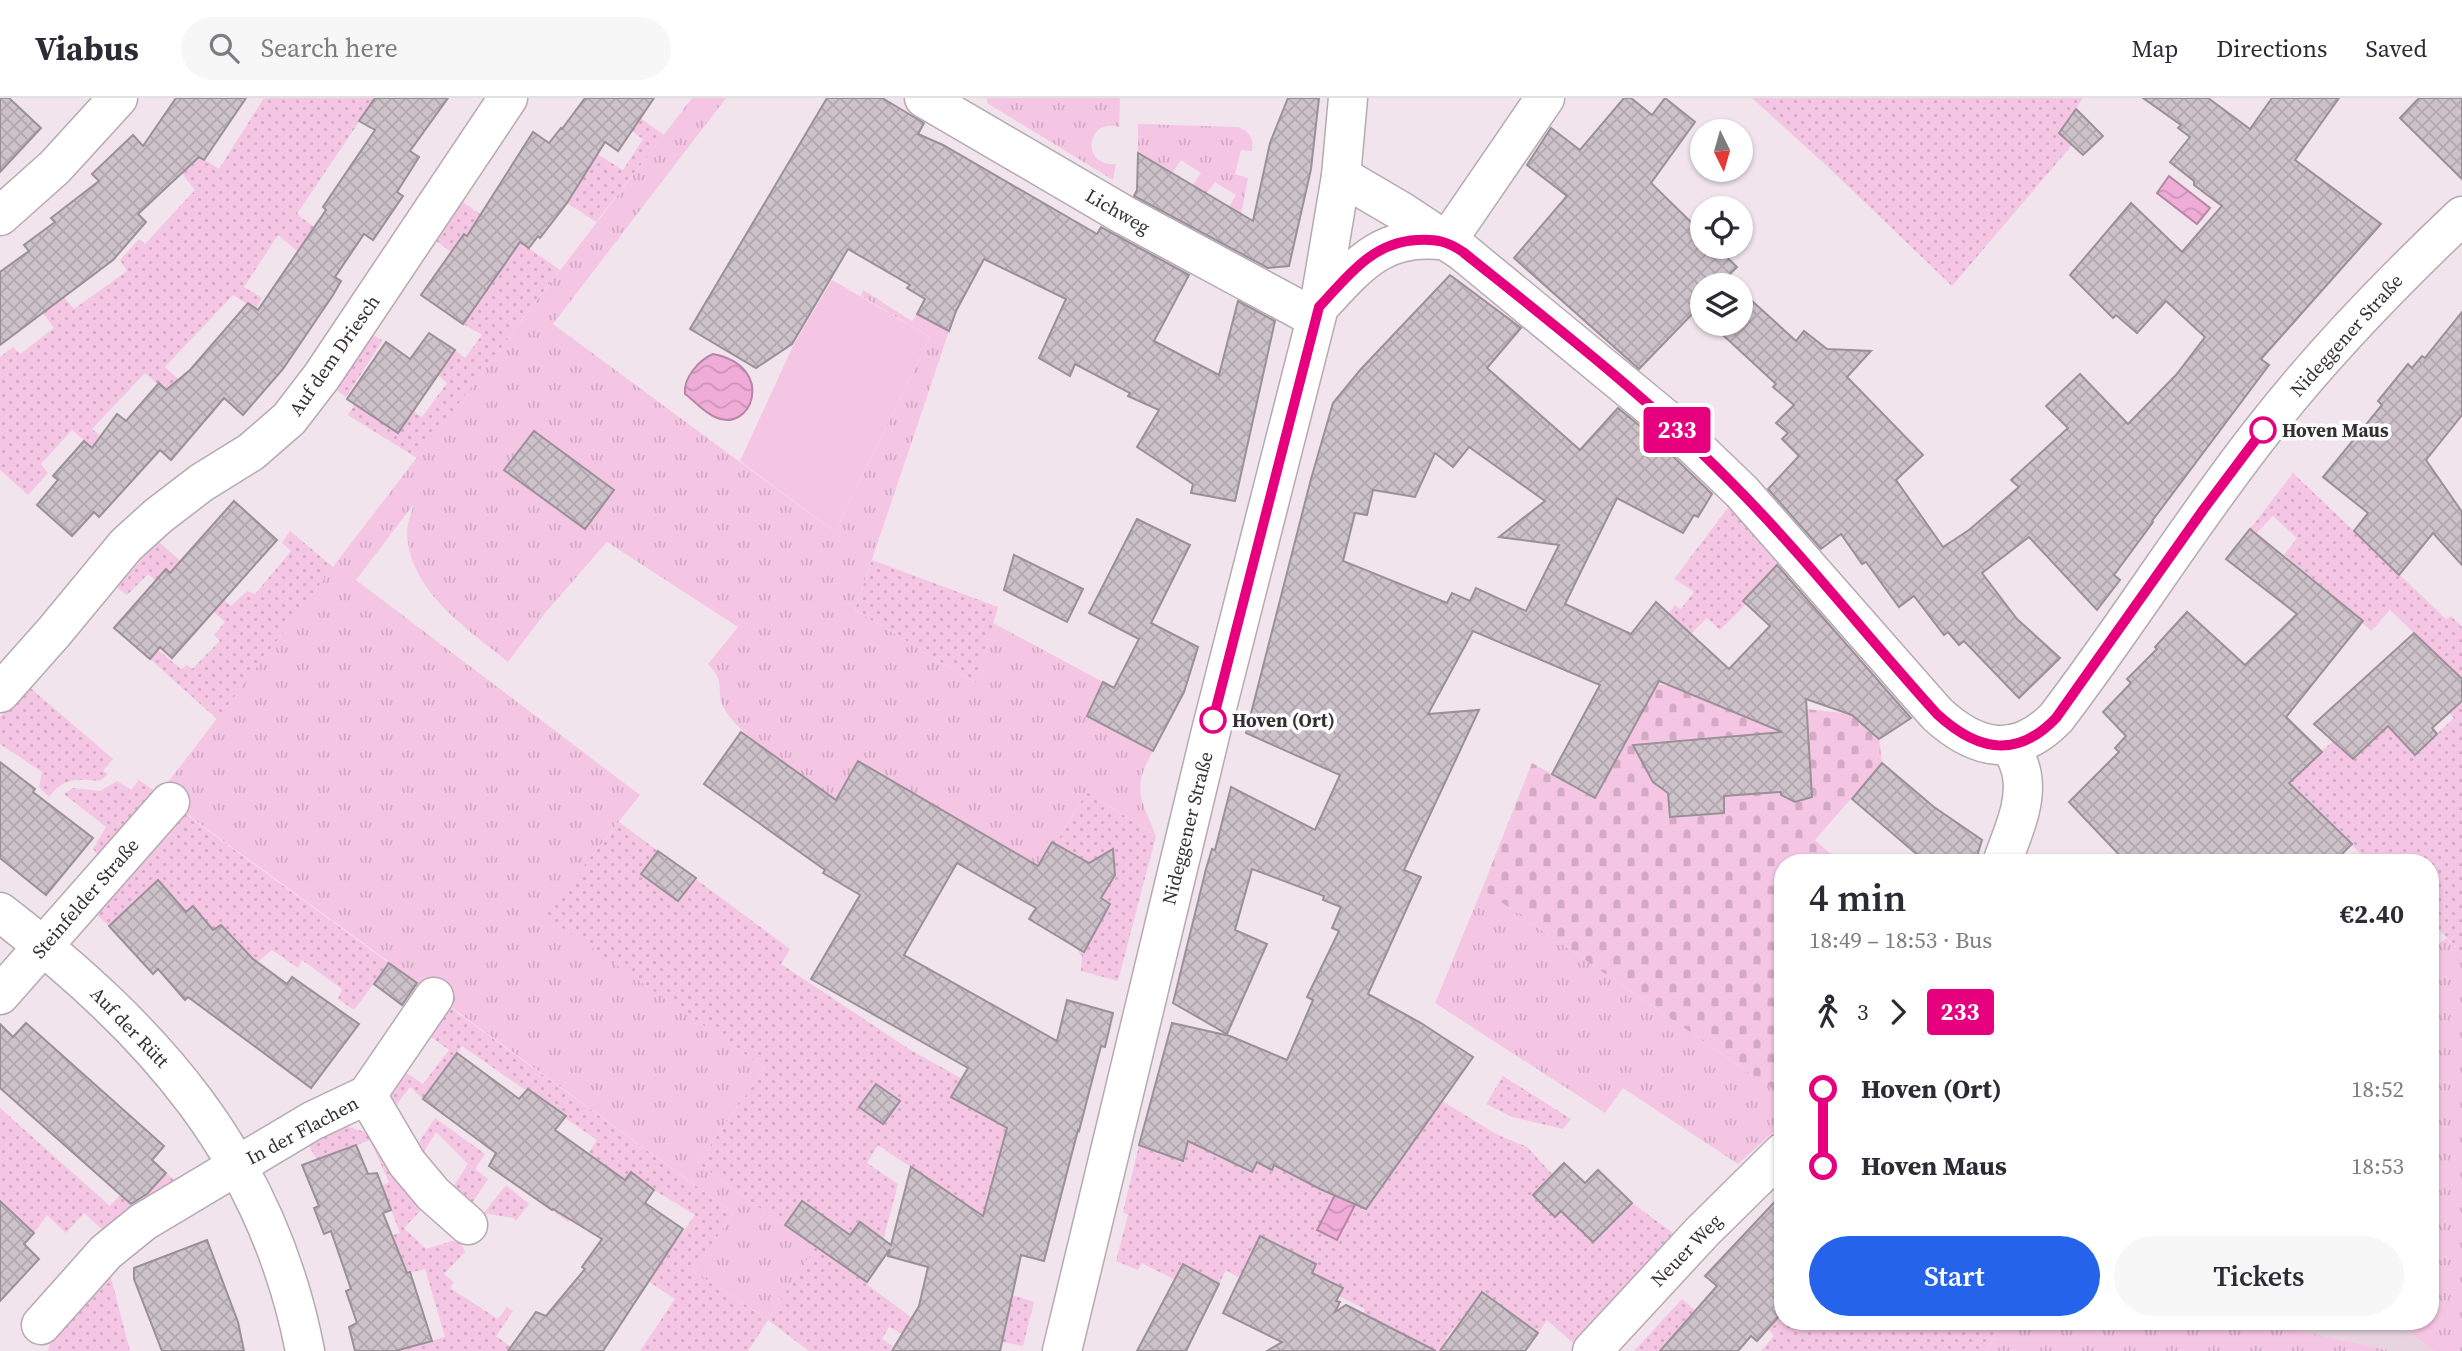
<!DOCTYPE html>
<meta charset="utf-8">
<style>
:root{--surface:#fff;--page:#f7f7f7;--text:#2b2b33;--muted:#7c7c81;--line:#e1e1e2;--accent:#2563eb}
body{margin:0;font-family:"Source Serif 4",serif;background:var(--page);color:var(--text);height:100vh;display:flex;flex-direction:column;font-size:26px;white-space:nowrap}
*{box-sizing:border-box;margin:0}
p{font-size:23px;color:var(--muted)}
.icon{flex:none;width:38px;height:38px;fill:none;stroke:currentColor;stroke-width:2;stroke-linecap:round;stroke-linejoin:round}
.map{position:relative;flex:1;overflow:hidden}
.drawer{position:absolute;left:1774px;top:756px;width:665px;height:476px;display:flex;flex-direction:column;background:var(--surface);border-radius:28px;box-shadow:0 2px 5px #0004}
.drawer>*{flex:none}
.badge{padding:0 14px;border-radius:5px;font-size:24px;line-height:46px}
.needle{width:46px;rotate:175deg}
.buttons{position:absolute;left:1690px;top:21px;display:grid;gap:14px}
.buttons a{display:grid;place-items:center;width:63px;height:63px;border-radius:50%;background:var(--surface);box-shadow:0 2px 5px #0004;font-size:35px}
.map>.badge{position:absolute;translate:-50% -50%;box-shadow:0 0 0 4px #fff}
.legs{display:flex;align-items:center;gap:10px;height:77px;padding:0 35px;font-size:23px}
.legs p{margin-inline-start:auto}
.overview{display:flex;align-items:center;justify-content:space-between;height:119px;padding:0 35px}
h1{font-size:38px;font-weight:600;line-height:52px}
.cta{display:flex;gap:14px;margin-top:auto;padding:14px 35px}
.cta a{flex:1;height:80px;border-radius:42px;background:var(--accent);color:#fff;font-size:28px;font-weight:600;line-height:80px;text-align:center}
.cta a+a{background:var(--page);color:var(--text)}
ul{padding:0 35px;list-style:none}
li{display:flex;align-items:center;gap:24px;height:77px;font-size:26px}
li i{display:grid;place-items:center;width:10px;height:100%;margin:0 9px;background:currentColor}
li i::after{content:'';width:18px;height:18px;margin:-9px;border:5px solid;border-radius:50%;background:var(--surface)}
li p{margin-inline-start:auto}
li:first-child i{background:linear-gradient(#0000 50%,currentColor 0)}
li:last-child i{background:linear-gradient(currentColor 50%,#0000 0)}
header{display:flex;align-items:center;gap:42px;box-sizing:border-box;height:98px;padding:0 35px;background:var(--surface);border-bottom:2px solid var(--line)}
header strong{font-size:33px}
nav{display:flex;gap:38px;margin-inline-start:auto;font-size:24px}
.search{width:490px;height:63px;background:var(--page);display:flex;align-items:center;gap:18px;box-sizing:border-box;padding:0 24px;border-radius:38px;color:var(--muted);font-size:26px}
.map>svg:first-child{display:block}
.built{fill:#e7d4e0}
.grass{fill:url(#grass-tufts)}
.cemetery{fill:url(#cemetery-stones)}
.park{fill:#f5c6e4}
.garden{fill:url(#garden-dots)}
.water{fill:url(#water-waves);stroke:#b786a6;stroke-width:2}
.building{fill:url(#building-cross-hatch);stroke:#9b9097;stroke-width:2;fill-rule:evenodd}
.lines{fill:none;stroke-linecap:round;stroke-linejoin:round}
.minor-casing{stroke:#b6aab1;stroke-width:41}
.minor{stroke:#fff;stroke-width:38}
.line-1-casing{stroke:#fff;stroke-width:16}
.line-1{stroke:#e6007e;stroke-width:10}
.stop-1-dot{fill:#fff;stroke:#e6007e;stroke-width:3.5}
.labels{text-anchor:middle;dominant-baseline:central;stroke-width:7;stroke-linejoin:round;paint-order:stroke}
.street-label{font-size:19px;fill:#332f32;stroke:#fff}
.stop-label{font-size:19px;font-weight:bold;fill:#332f32;stroke:#fff;text-anchor:start}
</style>
<header>
<strong>Viabus</strong>
<div class="search"><svg class="icon" aria-label="search" viewBox="0 0 24 24"><circle cx="10" cy="10" r="6"/><path d="M15 15l6 6"/></svg>Search here</div>
<nav><a>Map</a><a>Directions</a><a>Saved</a></nav>
</header>
<div class="map">
<svg width="2462" height="1253" viewBox="0 0 2462 1253">
<defs>
<pattern id="grass-tufts" width="24" height="20" patternUnits="userSpaceOnUse" patternTransform="scale(1.75)"><rect width="24" height="20" fill="#f5c6e4"/><path d="M3 7l-1-3M5 7V3M7 7l1-3M15 17l-1-3M17 17v-4M19 17l1-3" fill="none" stroke="#d2aac4"/></pattern>
<pattern id="cemetery-stones" width="16" height="16" patternUnits="userSpaceOnUse" patternTransform="scale(1.75)"><rect width="16" height="16" fill="#f5c6e4"/><path d="M2 7V4a2 2 0 0 1 4 0v3zM10 15v-3a2 2 0 0 1 4 0v3z" fill="#d2aac4"/></pattern>
<pattern id="garden-dots" width="8" height="8" patternUnits="userSpaceOnUse" patternTransform="scale(1.75)"><rect width="8" height="8" fill="#f5c6e4"/><path d="M2 2h.1M6 6h.1" fill="none" stroke="#d2aac4" stroke-width="1.8" stroke-linecap="round"/></pattern>
<pattern id="water-waves" width="16" height="10" patternUnits="userSpaceOnUse" patternTransform="scale(1.75)"><rect width="16" height="10" fill="#efacd7"/><path d="M0 5q4-4 8 0t8 0" fill="none" stroke="#cd94b9"/></pattern>
<pattern id="building-cross-hatch" width="8" height="8" patternUnits="userSpaceOnUse" patternTransform="scale(1.75)"><rect width="8" height="8" fill="#cec2ca"/><path d="M0 0l8 8M0 8l8-8" fill="none" stroke="#b1a7ae"/></pattern>
</defs>
<rect width="100%" height="100%" fill="#f1e4ec"/>
<polygon class="built" points="2275,1223 2397,1223 2433,1253 2390,1253 2285,1229"/>
<g class="grass">
<path d="M692,0H726L553,226L835,434L930,239L861,198L863,192L912,223L917,216L949,233L855,512L976,585L993,525L1103,584L1087,617L1153,653C1131,692 1141,699 1156,738L1087,694L1055,747L1038,769L858,664L837,701C809,685 737,637 724,610C715,594 727,586 708,566L738,529L607,444L545,515L508,564C467,530 408,493 407,433C407,425 412,415 413,407L356,482L640,697L545,817L765,970L698,1065L815,1150L768,1221L694,1174L733,1115L159,696Z"/>
<path d="M987,0H1120L1119,29C1086,19 1080,69 1116,66L1113,82L987,5Z"/>
<path d="M1138,26L1238,29C1250,33 1254,41 1252,53L1241,52L1235,76L1248,80L1241,116L1229,109L1236,97L1215,84L1206,96L1192,88L1201,75L1181,62L1172,75L1138,55Z"/>
<polygon points="1482,791 1783,998 1783,1025 1738,1066 1623,990 1605,1015 1435,905"/>
<polygon points="2446,840 2462,855 2462,1253 2433,1253 2397,1223 2431,1223 2431,853"/>
<polygon points="2004,1223 2275,1223 2285,1229 2390,1253 1986,1253"/>
</g>
<polygon class="cemetery" points="1657,586 1806,611 1851,616 1879,641 1882,665 1815,742 1841,765 1783,765 1783,998 1482,791 1532,665 1595,700"/>
<polygon class="park" points="832,182 930,239 835,434 740,363 794,246"/>
<g class="garden">
<polygon points="264,0 375,0 297,116 318,132 302,157 278,137 244,189 262,200 256,211 233,197 165,269 215,314 203,325 145,275 92,331 136,369 126,379 72,332 41,366 48,375 28,397 0,372 0,259 13,249 20,256 54,230 16,179 63,198 74,211 127,173 120,162 139,141 145,146 195,92 160,48 170,39 219,71"/>
<polygon points="1752,0 2083,0 2059,35 2072,47 1952,188 1829,70"/>
<polygon points="639,19 664,37 596,124 567,105 591,68 587,65 594,54 623,72 643,41 630,32"/>
<polygon points="463,104 560,172 417,360 348,317 355,306 398,335 413,313 422,319 447,285 438,277 455,252 465,260 482,237 463,226 505,165 464,136 451,154 435,142"/>
<polygon points="371,236 382,242 381,245 346,299 334,290"/>
<polygon points="2293,375 2446,521 2451,518 2462,529 2462,602 2461,580 2390,512 2371,533 2342,505 2284,457 2297,440 2273,418 2256,436 2250,431"/>
<polygon points="1730,407 1779,465 1744,502 1747,505 1720,532 1707,520 1691,536 1668,517 1675,507 1681,511 1694,494 1674,481"/>
<polygon points="290,433 333,469 217,621 150,561 158,552 181,571 187,567 192,571 220,543 214,537 225,524 167,472 156,483 148,476 127,497 116,489 158,443 231,508 247,493 255,496 291,453 282,445"/>
<polygon points="872,462 998,509 976,585 855,512"/>
<path d="M28,588L113,661L103,673L108,676L100,683C77,681 64,679 49,699L39,689L42,674L0,646V619Z"/>
<polygon points="2257,593 2322,653 2333,643 2353,661 2388,629 2415,656 2454,620 2449,615 2462,603 2462,855 2431,824 2431,765 2370,765 2198,595"/>
<polygon points="139,682 159,696 100,759 93,751 106,729 64,696 73,690 100,693 117,683 131,692"/>
<polygon points="1087,694 1156,738 1118,883 1081,873 1082,858 1074,848 1084,853 1111,807 1101,800 1113,780 1101,759 1091,766 1055,747"/>
<polygon points="180,712 389,865 354,912 338,901 342,891 302,862 298,870 272,852 234,884 238,845 221,827 213,832 193,809 186,814 158,782 109,828 94,814"/>
<polygon points="619,724 790,851 781,866 909,951 1028,1018 980,1129 942,1115 947,1094 878,1047 867,1065 898,1086 875,1173 865,1185 912,1220 902,1236 889,1229 882,1241 893,1248 890,1253 809,1253 768,1222 748,1253 640,1253 675,1201 648,1183 695,1117 654,1092 631,1074 600,1118 581,1104 568,1124 552,1112 597,1042 462,948 423,1001 410,989 394,1010 391,994 402,972 423,986 449,952 427,936 448,908 733,1115 694,1174 768,1221 815,1150 698,1065 765,970 544,817"/>
<polygon points="1503,978 1571,1021 1563,1031 1512,1019 1486,1006"/>
<polygon points="1439,1001 1496,1036 1527,1049 1553,1077 1533,1098 1555,1119 1561,1113 1593,1144 1632,1105 1673,1135 1575,1247 1547,1222 1538,1235 1482,1195 1446,1240 1463,1253 1417,1253 1351,1241 1365,1211 1339,1198 1343,1190 1296,1208 1316,1166 1261,1138 1240,1180 1226,1172 1219,1186 1183,1167 1175,1182 1142,1165 1138,1172 1116,1163 1128,1117 1123,1114 1139,1047 1171,1059 1177,1039 1207,1049 1206,1052 1252,1074 1257,1064 1271,1072 1274,1067 1319,1091 1322,1086 1375,1097 1418,1038"/>
<polygon points="0,1010 110,1108 121,1096 135,1110 166,1075 179,1086 105,1134 84,1115 66,1135 47,1117 34,1135 0,1105"/>
<polygon points="435,1020 485,1056 475,1071 488,1081 470,1108 451,1092 468,1066 436,1034 422,1057 417,1047"/>
<polygon points="349,1029 365,1034 384,1056 422,1111 404,1130 426,1151 459,1141 465,1154 444,1176 454,1184 450,1190 498,1221 507,1209 513,1213 496,1238 511,1249 508,1253 395,1253 445,1239 425,1171 368,1185 392,1137 400,1135 382,1088 389,1084 370,1042 317,1062 308,1046 331,1031"/>
<polygon points="506,1087 529,1106 516,1123 513,1120 484,1115"/>
<polygon points="109,1172 130,1253 48,1253 52,1238"/>
<polygon points="1012,1197 1034,1204 1023,1248 1002,1244"/>
<polygon points="1682,1201 1695,1212 1660,1253 1634,1253"/>
<polygon points="1783,1215 1783,1223 2004,1223 1986,1253 1761,1253 1774,1238 1768,1231"/>
</g>
<g class="water">
<polygon points="2169,78 2210,110 2197,126 2157,95"/>
<path d="M713,256C778,269 751,337 715,319C703,314 695,303 685,296C683,280 699,262 713,256Z"/>
<polygon points="1337,1093 1357,1103 1337,1142 1317,1132"/>
</g>
<g class="building">
<polygon points="0,0 9,0 41,30 0,74"/>
<polygon points="176,0 246,0 204,62 199,59 138,116 146,124 113,162 0,247 0,174 29,153 24,147 55,124 51,120 99,83 92,76 133,37 143,48"/>
<polygon points="375,0 448,0 410,53 419,59 397,94 403,98 373,142 364,136 335,179 341,183 333,197 283,271 243,317 224,300 171,362 160,352 99,419 94,414 72,438 37,407 58,382 53,378 84,343 92,350 117,316 126,323 159,285 166,292 190,272 248,205 258,212 326,112 323,109 375,32 359,23"/>
<polygon points="585,0 654,0 618,53 605,44 567,105 540,140 538,138 529,150 520,144 463,226 421,197 464,136 467,138 533,34 549,45 561,30 562,31"/>
<polygon points="827,0 882,0 924,25 918,36 943,47 1097,136 1101,129 1189,177 1154,243 1219,277 1238,203 1275,223 1235,403 1191,395 1193,386 1137,349 1159,312 1128,298 1130,295 1075,266 1070,278 1039,260 1066,201 984,161 956,213 949,233 917,216 925,201 907,190 910,187 848,151 792,246 756,270 690,231"/>
<polygon points="1288,0 1319,0 1311,71 1289,168 1268,170 1134,98 1137,92 1138,55 1253,123 1270,45"/>
<polygon points="1624,0 1631,0 1652,17 1665,0 1695,24 1651,85 1703,136 1703,149 1716,149 1737,169 1727,179 1735,187 1703,187 1703,218 1696,212 1639,271 1514,160 1567,98 1527,67 1551,30 1580,52"/>
<polygon points="2143,0 2208,0 2250,31 2272,0 2339,0 2295,62 2381,126 2261,261 2269,267 2152,423 2153,424 2114,477 2120,482 2097,512 2029,439 1982,475 2017,521 2060,560 2019,600 1964,543 1959,547 1948,534 1944,537 1914,498 1899,509 1866,464 1862,466 1841,436 1821,451 1768,391 1799,358 1782,341 1788,335 1776,325 1794,307 1773,289 1776,286 1711,226 1741,226 1741,193 1796,243 1804,233 1827,251 1871,253 1847,279 1923,357 1896,382 1943,449 1969,432 2019,389 2011,382 2068,330 2046,308 2080,276 2128,326 2176,277 2205,239 2166,203 2137,235 2116,217 2113,220 2070,177 2131,105 2182,154 2222,108 2194,87 2194,83 2170,64 2190,39 2178,30 2181,27"/>
<polygon points="2419,0 2462,0 2462,81 2400,20"/>
<polygon points="2076,11 2103,38 2083,57 2059,35"/>
<path d="M1450,177L1521,230L1487,270L1580,352L1618,310L1652,338L1712,396L1698,419L1694,417L1683,435L1617,400L1565,506L1631,536L1656,504L1729,571L1770,528L1743,503L1777,467L1911,620L1879,641L1852,617L1806,601L1812,699L1795,704L1781,697V694L1724,698V715L1670,719L1668,695L1653,684L1633,647L1782,634L1659,583L1595,700L1552,676L1600,587L1473,533L1428,616L1479,612L1404,772L1421,779L1368,896L1421,925L1473,959L1366,1111L1320,1091L1274,1067L1272,1072L1257,1064L1252,1074L1188,1043L1183,1063L1139,1047L1172,925L1230,938L1287,962L1313,902L1307,899L1339,833L1332,830L1341,809L1323,802L1324,798L1252,771L1235,832L1267,846L1227,936L1173,905L1206,771L1212,751L1215,752L1231,689L1315,732L1340,677L1246,635L1311,381L1333,305L1361,271ZM1469,349L1545,403L1499,439L1559,447L1526,513L1476,490L1470,503L1452,495L1447,505L1343,463L1355,415L1367,417L1373,392L1415,399L1435,355L1453,369Z"/>
<polygon points="2462,214 2462,317 2426,362 2462,414 2462,467 2433,435 2399,477 2354,433 2368,415 2323,379 2382,307 2378,303 2408,266 2412,270 2422,258 2425,260"/>
<polygon points="429,235 455,252 398,335 347,301 386,244 410,261"/>
<polygon points="534,333 614,392 585,431 504,372"/>
<polygon points="234,403 277,442 172,560 160,549 150,561 114,530 166,471 170,475"/>
<polygon points="1137,421 1190,447 1151,525 1198,549 1184,594 1153,653 1087,618 1103,584 1114,590 1139,541 1089,515"/>
<polygon points="2250,431 2363,523 2286,619 2322,654 2289,685 2352,746 2333,765 2127,765 2069,704 2119,654 2115,650 2126,638 2103,614 2131,585 2127,581 2157,551 2155,549 2187,514 2245,567 2297,516 2226,461"/>
<polygon points="1014,457 1083,491 1067,524 1004,492"/>
<polygon points="2414,535 2462,581 2462,603 2432,630 2437,636 2415,657 2388,628 2353,661 2314,626"/>
<polygon points="741,634 836,702 858,663 1038,768 1052,744 1089,765 1113,751 1115,777 1101,800 1110,806 1084,854 1029,821 1036,810 957,765 904,857 1057,943 1067,902 1113,915 1105,949 1101,948 1079,1033 1078,1032 1044,1163 1021,1157 1000,1253 892,1253 919,1208 928,1169 888,1158 890,1151 867,1184 785,1127 802,1103 850,1137 860,1124 891,1147 911,1069 983,1118 1007,1030 951,999 968,970 811,881 860,797 823,775 825,772 704,686"/>
<polygon points="0,664 35,691 33,694 93,740 46,797 0,760"/>
<polygon points="1882,665 1934,709 1982,742 1975,765 1927,765 1852,701"/>
<polygon points="658,753 696,780 678,803 641,776"/>
<polygon points="158,782 186,814 193,808 213,832 221,827 253,861 287,886 292,879 359,926 311,990 188,899 185,902 158,871 153,876 109,828"/>
<polygon points="389,865 417,885 402,907 374,886"/>
<polygon points="26,925 164,1048 152,1062 166,1075 147,1096 131,1106 0,990 0,926 13,939"/>
<polygon points="457,955 519,1001 528,991 566,1018 555,1032 625,1082 631,1074 654,1092 645,1105 683,1131 603,1253 508,1253 536,1214 546,1218 585,1171 582,1169 602,1141 553,1111 552,1112 489,1068 496,1055 423,1001"/>
<polygon points="876,986 900,1003 883,1026 859,1009"/>
<polygon points="356,1047 368,1076 377,1075 391,1112 383,1115 407,1175 410,1174 432,1243 395,1253 355,1253 349,1229 357,1225 346,1193 351,1191 331,1133 324,1136 314,1110 319,1108 302,1067"/>
<polygon points="1564,1065 1585,1085 1598,1072 1632,1105 1593,1144 1561,1113 1555,1119 1533,1097"/>
<polygon points="1783,1095 1783,1214 1757,1243 1751,1238 1738,1253 1660,1253 1717,1188 1705,1178"/>
<polygon points="0,1103 34,1135 24,1146 39,1161 0,1203"/>
<polygon points="1260,1138 1316,1166 1312,1175 1343,1190 1336,1203 1340,1204 1335,1214 1346,1207 1436,1253 1267,1253 1282,1244 1223,1215"/>
<polygon points="207,1142 238,1224 244,1253 162,1253 134,1181 134,1170"/>
<polygon points="1183,1166 1219,1186 1186,1253 1137,1253"/>
<polygon points="1482,1194 1538,1235 1525,1253 1440,1253"/>
</g>
<g class="lines">
<g class="minor-casing">
<g id="minor">
<polyline points="924,0 1124,117 1315,220"/>
<path d="M1341,78L1404,115L1463,154L1667,322L1742,394L1937,616C1976,652 2016,661 2056,620C2127,527 2188,428 2260,336C2321,257 2390,186 2462,118"/>
<polyline points="0,118 55,69 118,0"/>
<polyline points="1447,143 1545,0"/>
<path d="M1319,209C1359,166 1383,134 1447,143"/>
<polyline points="0,595 54,534 126,447 158,418 201,385 251,354 289,321 322,278 508,0"/>
<path d="M2002,765C2011,738 2027,707 2022,678C2021,668 2015,657 2011,646"/>
<path d="M0,814C153,932 267,1057 305,1253"/>
<polyline points="0,897 170,704"/>
<polyline points="367,997 407,1065 433,1096 468,1127"/>
<polyline points="41,1227 106,1154 143,1124 312,1023 367,997 434,899"/>
<polyline points="1062,1253 1211,633 1319,209 1341,78 1348,0"/>
<polyline points="1592,1253 1702,1134 1783,1054"/>
</g>
</g>
<use href="#minor" class="minor"/>
</g>
<g class="lines">
<g class="line-1-casing">
<path id="line-1" d="M1213,622L1319,209C1347,179 1372,144 1417,142C1436,141 1447,143 1463,154C1554,227 1647,299 1729,382C1803,456 1867,539 1937,616C1976,652 2016,662 2056,620L2203,412L2263,332"/>
</g>
<use href="#line-1" class="line-1"/>
</g>
<g class="stop-1-dot">
<circle cx="2263" cy="332" r="12"/>
<circle cx="1213" cy="622" r="12"/>
</g>
<g class="labels">
<g class="street-label">
<text transform="translate(1118 113) rotate(30)">Lichweg</text>
<text transform="translate(2346 237) rotate(-48)">Nideggener Straße</text>
<text transform="translate(334 257) rotate(-55)">Auf dem Driesch</text>
<text transform="translate(1187 730) rotate(-76)">Nideggener Straße</text>
<text transform="translate(85 800) rotate(-49)">Steinfelder Straße</text>
<text transform="translate(130 929) rotate(46)">Auf der Rütt</text>
<text transform="translate(302 1032) rotate(-28)">In der Flachen</text>
<text transform="translate(1686 1152) rotate(-46)">Neuer Weg</text>
</g>
<g class="stop-label">
<text x="2282" y="332">Hoven Maus</text>
<text x="1232" y="622">Hoven (Ort)</text>
</g>
</g>
</svg>
<div class="buttons">
<a><svg class="needle" viewBox="-14 -14 28 28"><path d="M0-13l5 13h-10z" fill="#e53935"/><path d="M0 13l5-13h-10z" fill="#7c7c81"/></svg></a>
<a><svg class="icon" aria-label="locate" viewBox="0 0 24 24"><circle cx="12" cy="12" r="6"/><path d="M12 2v4M12 18v4M2 12h4M18 12h4"/></svg></a>
<a><svg class="icon" aria-label="layers" viewBox="0 0 24 24"><path d="M12 4l9 5-9 5-9-5zM3 14l9 5 9-5"/></svg></a>
</div>
<b class="badge" style="left:1677px;top:332px;background:#e6007e;color:#fff">233</b>
<section class="drawer">
<div class="overview"><div><h1>4 min</h1><p>18:49 – 18:53 · Bus</p></div><b>€2.40</b></div>
<div class="legs"><svg class="icon" aria-label="walk" viewBox="0 0 24 24"><circle cx="13" cy="4" r="2"/><path d="M13 8l-2 6 4 7M11 14l-3 7M7 12l3-4h3l4 4"/></svg>3<svg class="icon" aria-label="forward" viewBox="0 0 24 24"><path d="M9 5l7 7-7 7"/></svg><b class="badge" style="background:#e6007e;color:#fff">233</b></div>
<ul>
<li><i style="color:#e6007e"></i><b>Hoven (Ort)</b><p>18:52</p></li>
<li><i style="color:#e6007e"></i><b>Hoven Maus</b><p>18:53</p></li>
</ul>
<div class="cta"><a>Start</a><a>Tickets</a></div>
</section>
</div>
